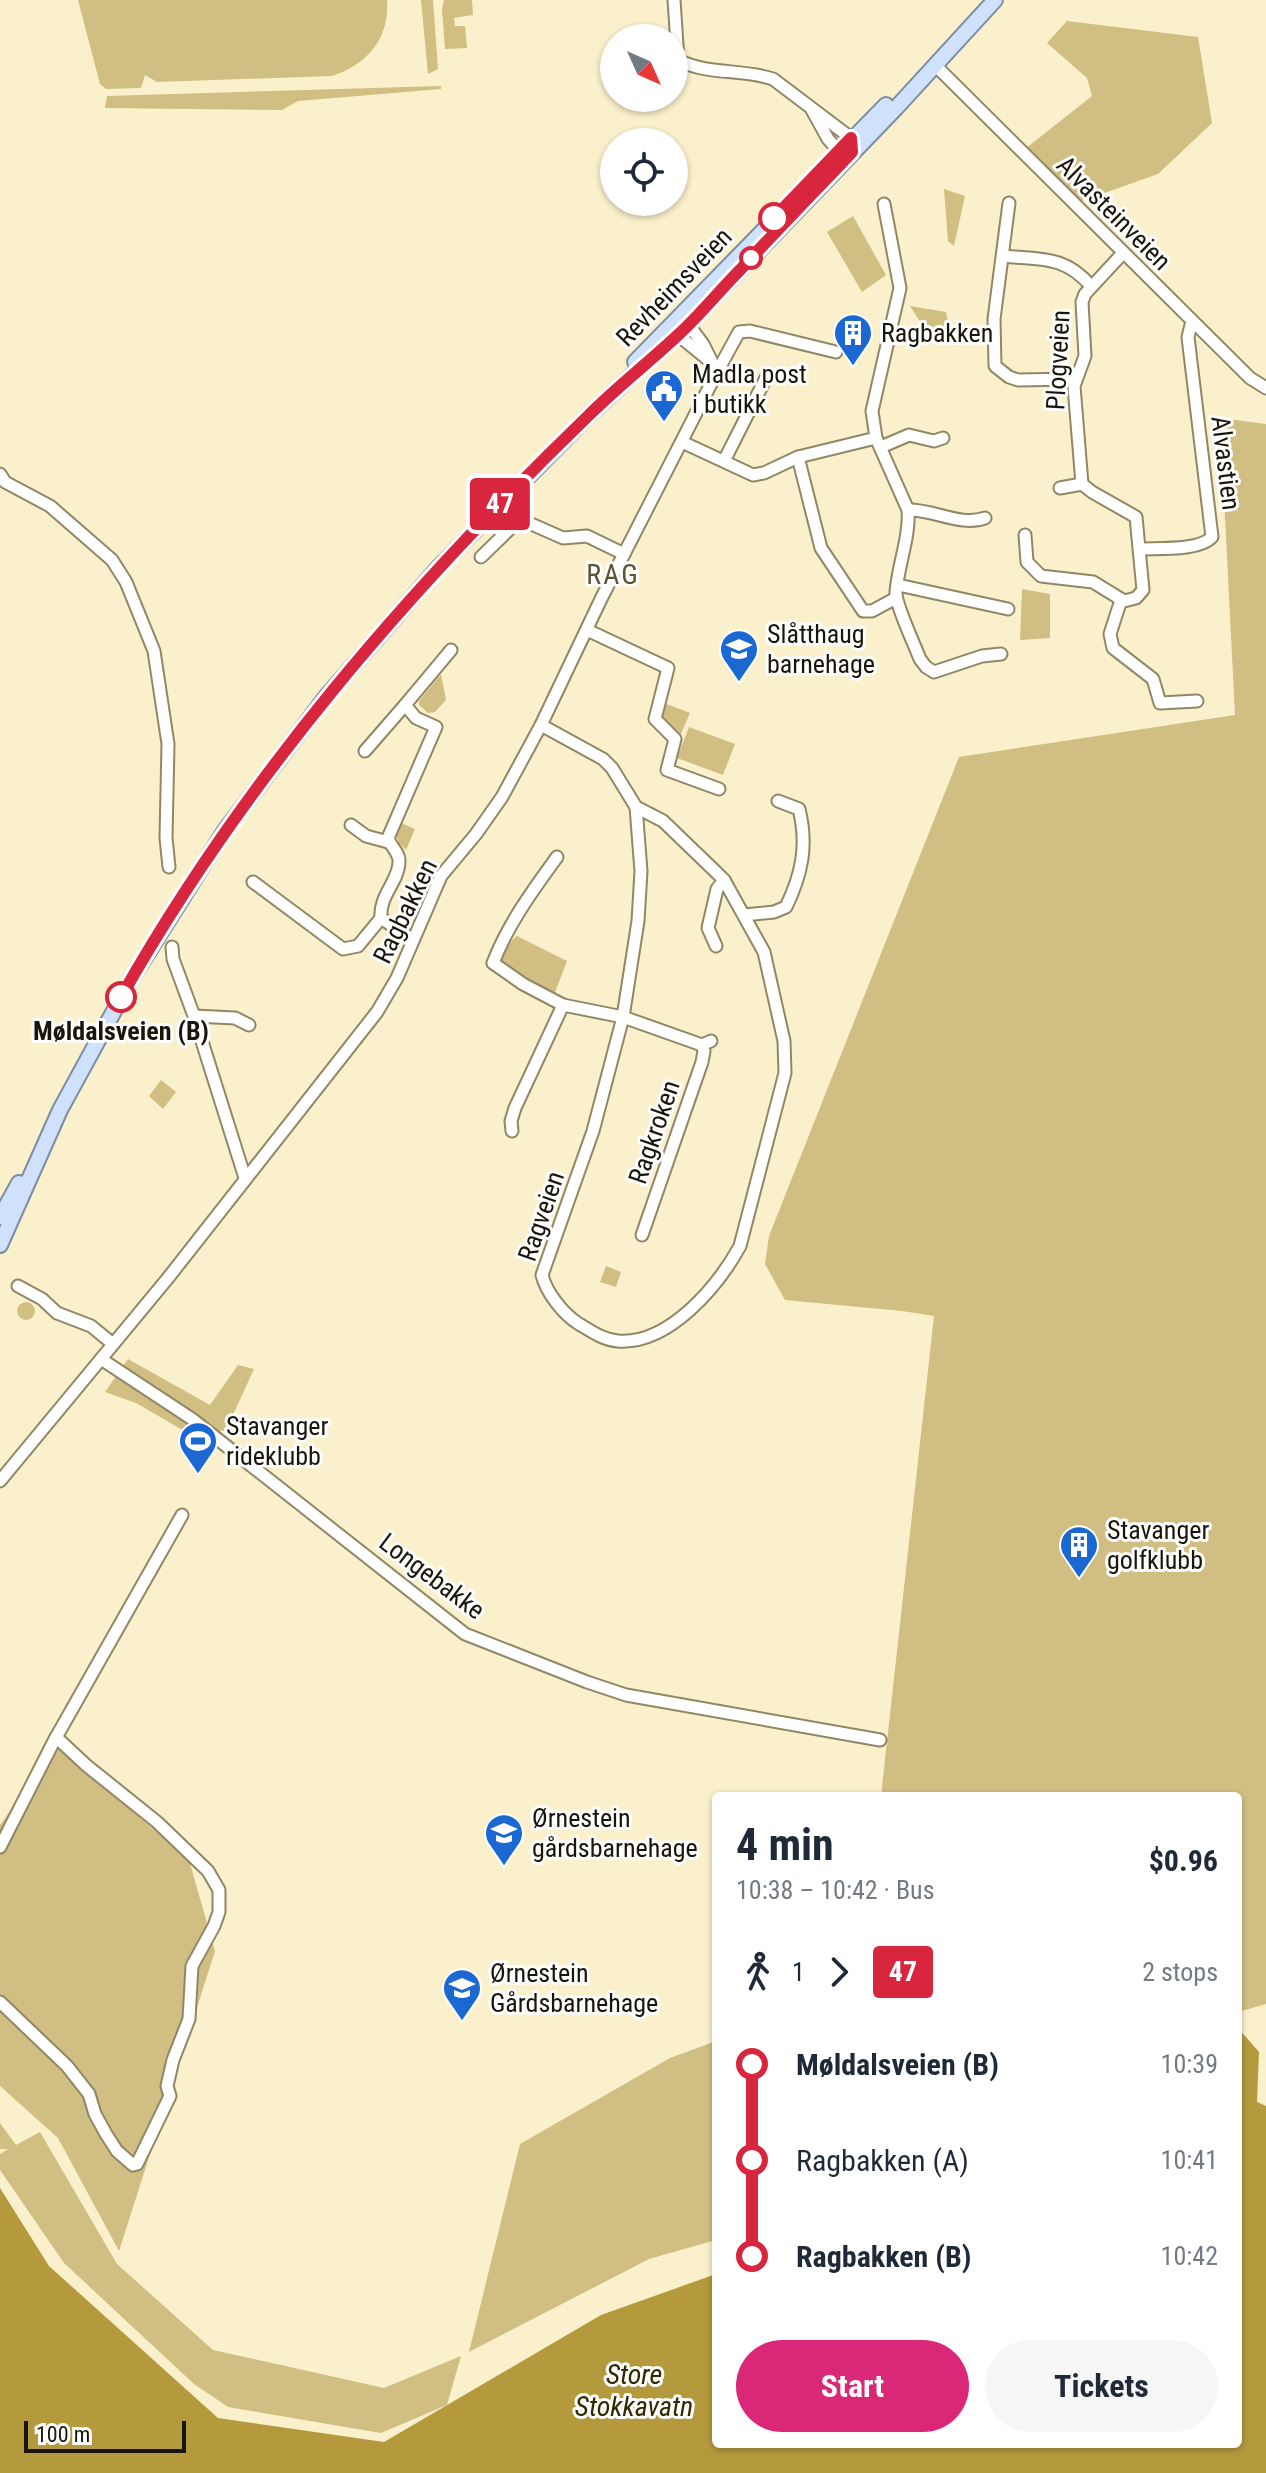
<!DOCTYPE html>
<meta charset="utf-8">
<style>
:root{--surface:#fff;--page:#f6f6f7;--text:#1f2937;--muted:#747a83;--accent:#db2777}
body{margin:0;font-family:"Roboto Condensed",sans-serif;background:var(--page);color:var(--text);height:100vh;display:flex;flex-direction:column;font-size:30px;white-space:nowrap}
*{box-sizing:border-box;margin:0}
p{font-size:26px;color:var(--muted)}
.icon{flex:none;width:44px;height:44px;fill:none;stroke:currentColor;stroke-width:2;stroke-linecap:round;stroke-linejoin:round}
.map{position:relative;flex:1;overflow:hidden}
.panel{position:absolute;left:712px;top:1792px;width:530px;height:656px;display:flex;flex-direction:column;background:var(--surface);border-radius:8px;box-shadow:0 2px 6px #0004}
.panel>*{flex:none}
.badge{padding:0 16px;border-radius:6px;font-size:28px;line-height:52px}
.needle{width:52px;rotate:135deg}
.controls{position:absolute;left:600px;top:24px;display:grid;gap:16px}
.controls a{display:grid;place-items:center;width:88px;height:88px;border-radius:50%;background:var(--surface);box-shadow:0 2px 6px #0004;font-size:40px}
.scale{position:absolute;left:24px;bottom:20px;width:162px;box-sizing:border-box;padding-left:8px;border:4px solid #191508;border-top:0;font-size:22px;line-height:28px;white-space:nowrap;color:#191508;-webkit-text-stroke:6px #fdfdfd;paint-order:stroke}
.map>.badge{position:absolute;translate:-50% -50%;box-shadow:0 0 0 4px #fff}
.legs{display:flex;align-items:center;gap:12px;height:88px;padding:0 24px;font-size:26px}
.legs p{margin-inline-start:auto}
.head{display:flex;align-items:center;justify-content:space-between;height:136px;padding:0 24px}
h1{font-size:44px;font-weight:700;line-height:60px}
.cta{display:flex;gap:16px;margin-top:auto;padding:16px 24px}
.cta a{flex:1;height:92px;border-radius:48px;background:var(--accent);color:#fff;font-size:32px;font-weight:700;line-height:92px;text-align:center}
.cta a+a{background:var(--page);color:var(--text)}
ul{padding:0 24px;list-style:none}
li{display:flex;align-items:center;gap:28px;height:96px;font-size:30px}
li i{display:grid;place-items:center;width:12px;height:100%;margin:0 10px;background:currentColor}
li i::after{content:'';width:20px;height:20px;margin:-10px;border:6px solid;border-radius:50%;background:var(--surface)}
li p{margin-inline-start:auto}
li:first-child i{background:linear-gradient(#0000 50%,currentColor 0)}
li:last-child i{background:linear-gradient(currentColor 50%,#0000 0)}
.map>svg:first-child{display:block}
.green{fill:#d0be82}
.water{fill:#b49a3c}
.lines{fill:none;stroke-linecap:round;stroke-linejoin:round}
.minor-casing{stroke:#918766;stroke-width:15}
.major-casing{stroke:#7c8da4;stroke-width:18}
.minor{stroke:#fff;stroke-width:11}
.major{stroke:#d0e1fb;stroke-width:14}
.line-1-casing{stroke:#fff;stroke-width:18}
.line-1{stroke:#d7263d;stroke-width:12}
.stop-1-dot{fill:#fff;stroke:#d7263d;stroke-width:4}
.labels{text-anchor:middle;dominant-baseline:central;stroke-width:6;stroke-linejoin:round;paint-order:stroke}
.street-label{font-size:26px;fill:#191508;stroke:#fdfdfd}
.poi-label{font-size:26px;fill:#191508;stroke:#fdfdfd;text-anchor:start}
.stop-label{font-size:26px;font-weight:bold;fill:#191508;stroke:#fdfdfd}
.neighbourhood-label{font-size:28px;letter-spacing:2px;fill:#5c5333;stroke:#fdfdfd}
.water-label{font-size:28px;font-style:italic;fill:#332800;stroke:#fdfdfd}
</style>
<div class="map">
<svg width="1266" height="2473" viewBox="0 0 1266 2473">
<rect width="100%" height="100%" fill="#faf0cb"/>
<g class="green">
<path d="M78,0H387C390,38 367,65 332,76L157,82L145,75L141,88L106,89L100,84Z"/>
<polygon points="421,0 433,0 438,69 428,74"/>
<polygon points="444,0 472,0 473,15 454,18 455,26 465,26 467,48 445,49 442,9"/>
<polygon points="1067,21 1198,37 1212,123 1158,174 1079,202 1025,149 1092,96 1087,78 1047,43"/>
<polygon points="441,86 441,89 298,101 282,110 105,108 107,96"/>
<polygon points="944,189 965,196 954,246 948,241"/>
<polygon points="853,216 886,275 862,292 827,232"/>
<polygon points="910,306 946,312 949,328 945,341 938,344 929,330 924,328"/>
<polygon points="1220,418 1266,424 1266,2004 1238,2012 1238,1796 881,1796 934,1316 902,1311 785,1300 765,1264 769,1236 959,757 1235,715"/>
<polygon points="1022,589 1050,594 1050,638 1020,640"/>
<polygon points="441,674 446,700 435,712 428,713 419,705 419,701"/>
<polygon points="664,703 690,713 680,736 661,717"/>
<polygon points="689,727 735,744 723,775 677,758"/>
<polygon points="399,822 415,829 406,850 399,843 395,832"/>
<path d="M517,936L567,961L554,995L501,967C500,957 508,942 517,936Z"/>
<polygon points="161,1080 176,1092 163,1109 149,1096"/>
<polygon points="606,1266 621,1272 616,1287 600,1282"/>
<circle cx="26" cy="1311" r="9"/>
<polygon points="128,1359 210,1405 238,1365 254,1369 226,1430 193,1436 136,1403 105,1392"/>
<polygon points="57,1746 189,1860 215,1951 119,2251 58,2138 0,2086 0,1825"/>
<polygon points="716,2041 716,2240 649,2259 469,2352 520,2144 670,2058"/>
<polygon points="0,2123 16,2145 40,2132 117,2264 213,2350 384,2388 461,2356 447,2405 381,2433 228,2407 194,2384 64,2263 0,2170 0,2154 8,2149 0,2149"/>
</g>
<polygon class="water" points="1238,2028 1259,2052 1257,2102 1266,2106 1266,2473 0,2473 0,2188 49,2266 218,2418 384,2442 601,2315 716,2274 716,2444 1238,2444"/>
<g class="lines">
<g class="minor-casing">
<g id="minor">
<path d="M674,0L678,60C710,76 740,68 773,79L851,138L852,152L839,151L828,139L812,110"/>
<polyline points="935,65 1250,378 1266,388"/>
<polyline points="1009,203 994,319 995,366 1009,377 1018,380 1076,379"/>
<path d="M884,204L900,288L872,411L876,438L908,510C910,537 898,565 896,592C895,603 915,646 920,659L926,667L934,672L982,656L1001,654"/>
<path d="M1003,256C1041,260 1064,255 1091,286"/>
<polyline points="717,372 739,332 750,331 836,352"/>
<polyline points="682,442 753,475 764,473 798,457 876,438"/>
<polyline points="881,447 909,435 934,441 943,438"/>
<polyline points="798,457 821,548 863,611 872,611 896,598"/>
<polyline points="724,461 767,376"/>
<polyline points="0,474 5,482 50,506 112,560 126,582 154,651 168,744 166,838 169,867"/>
<polyline points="1060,488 1082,484"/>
<path d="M908,510C933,509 961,527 985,518"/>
<polyline points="1025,535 1027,562 1041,576 1093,582 1124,601 1136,598 1143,590 1136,517 1092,492 1082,484 1074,386 1085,356 1082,302 1085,294 1123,253"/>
<path d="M1140,549C1159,548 1199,551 1212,537L1188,337L1192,321"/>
<polyline points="481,557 520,519 563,538 587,536 624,554"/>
<polyline points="898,585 1008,609"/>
<polyline points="1121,600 1110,634 1113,648 1153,679 1160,703 1197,701"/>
<polyline points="587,630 668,668 655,719 675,739 667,770 719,789"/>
<path d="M541,725L603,759L612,768L636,807L663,821L717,873L724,880L764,952L784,1041L785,1073L740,1246C718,1286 669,1345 618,1341C603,1340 591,1331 579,1324C563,1314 546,1292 542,1275L593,1131L623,1017L638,921L641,871L636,807"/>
<polyline points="365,751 405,705"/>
<polyline points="351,825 366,836 388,842"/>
<polyline points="253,882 343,949 358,946 381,918"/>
<path d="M744,915L774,912L786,907C802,874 808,845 799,809L778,801"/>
<path d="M413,940L381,918C379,895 399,881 399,862C400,853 390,846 388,838L436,727L416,718L405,705L451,650"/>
<polyline points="716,946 708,928 717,889 724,880"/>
<polyline points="172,947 173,959 194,1016 245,1178"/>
<polyline points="563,1005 623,1017 702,1045"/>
<polyline points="194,1016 235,1018 249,1025"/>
<path d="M512,1131L511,1121L515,1108L563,1005L523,984L493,963C508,924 533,890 557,857"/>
<polyline points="642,1235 702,1062 704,1051 702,1045 711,1041"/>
<polyline points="18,1286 42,1299 57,1313 91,1326 113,1344"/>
<polyline points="101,1359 192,1419 465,1634 587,1682 626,1695 880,1740"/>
<polyline points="0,1481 168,1278 377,1012 397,978 441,876 476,834 502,797 541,725 601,599 717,372 703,344 688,324 675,321 678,335 711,362"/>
<polyline points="0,1847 54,1741 182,1515"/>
<polyline points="0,2002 67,2066 89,2094 95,2114 106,2134 117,2151 133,2165 137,2164 170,2096 167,2086 173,2060 189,2019 192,1966 214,1926 219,1912 219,1890 208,1871 157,1822 86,1765 56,1737"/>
</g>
</g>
<g class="major-casing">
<g id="major">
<polyline points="635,362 886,105"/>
<polyline points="0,1217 19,1183"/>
<polyline points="0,1245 60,1110 132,978 224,832 326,697 439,567 590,414 688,324 896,108 995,0"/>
</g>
</g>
<use href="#minor" class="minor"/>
<use href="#major" class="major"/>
</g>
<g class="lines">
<g class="line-1-casing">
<path id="line-1" d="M121,997C245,778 408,590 588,416C616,388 648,363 678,335C700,315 719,291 740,270C777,230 815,191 852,152L851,138L774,218"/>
</g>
<use href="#line-1" class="line-1"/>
</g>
<defs>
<g id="building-pin" transform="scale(2)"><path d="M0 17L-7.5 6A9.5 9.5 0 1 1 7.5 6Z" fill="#1b68d3" stroke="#fdfdfd"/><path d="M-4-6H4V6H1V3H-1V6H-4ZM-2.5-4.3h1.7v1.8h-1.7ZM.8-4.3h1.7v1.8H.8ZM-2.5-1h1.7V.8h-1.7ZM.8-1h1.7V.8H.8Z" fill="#fff"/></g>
<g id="civic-pin" transform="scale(2)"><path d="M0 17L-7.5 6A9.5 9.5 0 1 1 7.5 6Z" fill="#1b68d3" stroke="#fdfdfd"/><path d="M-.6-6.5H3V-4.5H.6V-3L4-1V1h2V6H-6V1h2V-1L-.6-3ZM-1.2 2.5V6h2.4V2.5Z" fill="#fff"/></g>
<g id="school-pin" transform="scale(2)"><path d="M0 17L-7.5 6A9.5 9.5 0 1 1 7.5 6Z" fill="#1b68d3" stroke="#fdfdfd"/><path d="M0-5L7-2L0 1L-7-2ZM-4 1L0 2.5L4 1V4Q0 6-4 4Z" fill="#fff"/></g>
<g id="stadium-pin" transform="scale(2)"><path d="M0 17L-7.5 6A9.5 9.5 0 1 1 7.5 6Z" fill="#1b68d3" stroke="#fdfdfd"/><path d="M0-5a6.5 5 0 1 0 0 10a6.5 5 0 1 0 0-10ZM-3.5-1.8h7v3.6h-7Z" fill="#fff"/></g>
</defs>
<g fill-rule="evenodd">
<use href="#building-pin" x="853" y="333"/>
<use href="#civic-pin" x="664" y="389"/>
<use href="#school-pin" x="739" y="649"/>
<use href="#stadium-pin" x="198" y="1441"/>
<use href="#building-pin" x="1079" y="1545"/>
<use href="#school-pin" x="504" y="1833"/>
<use href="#school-pin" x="462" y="1988"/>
</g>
<g class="stop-1-dot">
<circle cx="774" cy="218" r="14"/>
<circle cx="751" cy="258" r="10"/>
<circle cx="121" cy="997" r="14"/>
</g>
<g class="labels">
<g class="street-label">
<text transform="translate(1114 213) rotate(45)">Alvasteinveien</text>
<text transform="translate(674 287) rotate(-46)">Revheimsveien</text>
<text transform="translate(1058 360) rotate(-87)">Plogveien</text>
<text transform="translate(1226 463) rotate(83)">Alvastien</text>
<text transform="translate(405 911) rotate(-64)">Ragbakken</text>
<text transform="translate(654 1132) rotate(-71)">Ragkroken</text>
<text transform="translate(541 1216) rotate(-71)">Ragveien</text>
<text transform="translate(432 1576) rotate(37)">Longebakke</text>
</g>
<g class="poi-label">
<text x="881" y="333">Ragbakken</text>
<text x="692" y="374">Madla post<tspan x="692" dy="30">i butikk</tspan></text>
<text x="767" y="634">Slåtthaug<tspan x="767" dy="30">barnehage</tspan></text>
<text x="226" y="1426">Stavanger<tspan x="226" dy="30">rideklubb</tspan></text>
<text x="1107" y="1530">Stavanger<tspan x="1107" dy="30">golfklubb</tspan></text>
<text x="532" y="1818">Ørnestein<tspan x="532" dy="30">gårdsbarnehage</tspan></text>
<text x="490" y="1973">Ørnestein<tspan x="490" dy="30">Gårdsbarnehage</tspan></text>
</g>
<g class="stop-label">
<text x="121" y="1031">Møldalsveien (B)</text>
</g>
<g class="neighbourhood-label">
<text x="613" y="574">RAG</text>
</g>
<g class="water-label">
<text x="634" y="2374">Store<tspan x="634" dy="32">Stokkavatn</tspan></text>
</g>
</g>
</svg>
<div class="controls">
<a><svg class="needle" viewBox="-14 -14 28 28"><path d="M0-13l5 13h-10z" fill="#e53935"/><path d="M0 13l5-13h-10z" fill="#747a83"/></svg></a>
<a><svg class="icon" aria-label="locate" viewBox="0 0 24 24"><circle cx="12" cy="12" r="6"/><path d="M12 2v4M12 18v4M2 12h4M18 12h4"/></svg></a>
</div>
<div class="scale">100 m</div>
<b class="badge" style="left:500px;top:504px;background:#d7263d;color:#fff">47</b>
<section class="panel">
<div class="head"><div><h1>4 min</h1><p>10:38 – 10:42 · Bus</p></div><b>$0.96</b></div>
<div class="legs"><svg class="icon" aria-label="walk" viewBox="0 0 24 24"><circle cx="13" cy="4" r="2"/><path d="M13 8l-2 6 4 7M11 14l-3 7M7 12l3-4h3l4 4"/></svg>1<svg class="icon" aria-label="forward" viewBox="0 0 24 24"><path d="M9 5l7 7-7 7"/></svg><b class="badge" style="background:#d7263d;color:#fff">47</b><p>2 stops</p></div>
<ul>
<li><i style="color:#d7263d"></i><b>Møldalsveien (B)</b><p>10:39</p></li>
<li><i style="color:#d7263d"></i><span>Ragbakken (A)</span><p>10:41</p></li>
<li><i style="color:#d7263d"></i><b>Ragbakken (B)</b><p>10:42</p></li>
</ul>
<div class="cta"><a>Start</a><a>Tickets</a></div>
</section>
</div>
